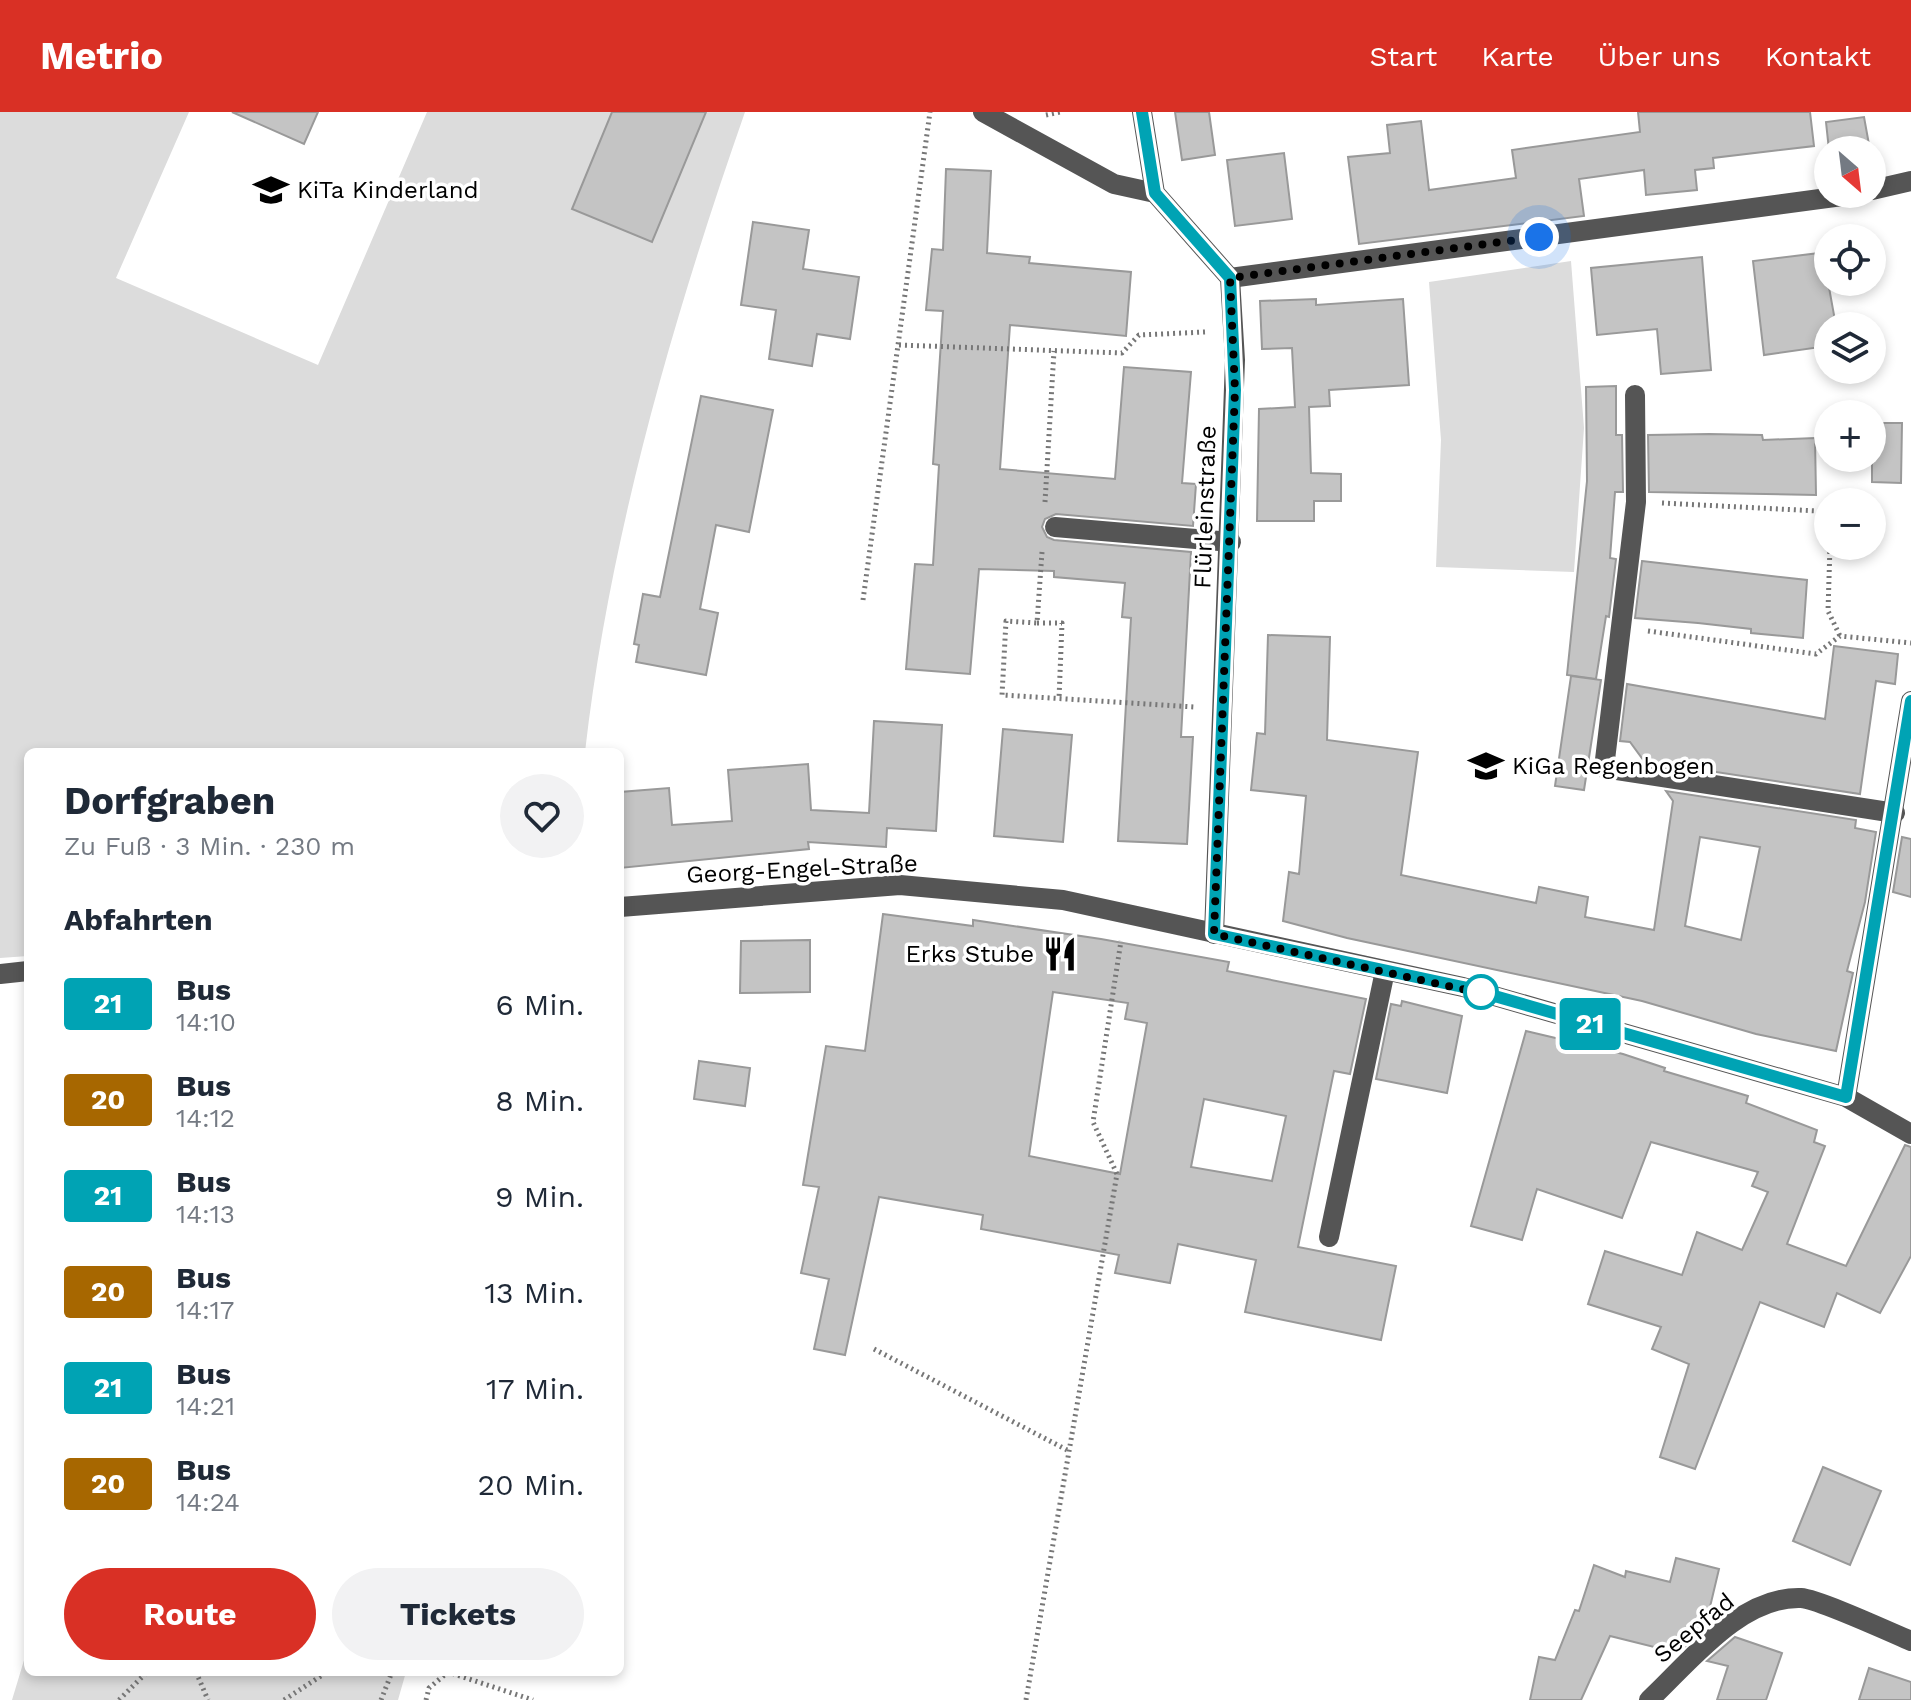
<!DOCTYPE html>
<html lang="de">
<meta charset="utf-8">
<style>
:root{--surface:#fff;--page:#f2f2f3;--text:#1f2937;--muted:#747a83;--accent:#d93025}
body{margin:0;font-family:"Work Sans",sans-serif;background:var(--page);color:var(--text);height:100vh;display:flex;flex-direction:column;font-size:30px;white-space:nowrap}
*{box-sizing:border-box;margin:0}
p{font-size:26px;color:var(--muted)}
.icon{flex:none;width:44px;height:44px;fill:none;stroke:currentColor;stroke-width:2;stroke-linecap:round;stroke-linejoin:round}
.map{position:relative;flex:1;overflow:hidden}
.sheet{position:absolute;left:24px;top:636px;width:600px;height:928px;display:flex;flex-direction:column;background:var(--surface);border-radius:12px;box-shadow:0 4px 12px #0003}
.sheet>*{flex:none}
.badge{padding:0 16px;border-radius:6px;font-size:28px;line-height:52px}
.needle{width:52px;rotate:152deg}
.tools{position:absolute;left:1814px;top:24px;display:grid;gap:16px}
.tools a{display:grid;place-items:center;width:72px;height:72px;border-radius:50%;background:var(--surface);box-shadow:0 4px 12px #0003;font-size:40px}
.you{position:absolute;width:40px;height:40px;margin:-20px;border:6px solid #fff;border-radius:50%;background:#1a73e8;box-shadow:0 0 0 12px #1a73e833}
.map>.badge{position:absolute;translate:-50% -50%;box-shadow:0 0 0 4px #fff}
h2{padding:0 40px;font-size:30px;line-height:72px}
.round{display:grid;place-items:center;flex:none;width:84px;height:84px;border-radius:42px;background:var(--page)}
.head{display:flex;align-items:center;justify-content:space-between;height:136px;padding:0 40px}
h1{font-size:38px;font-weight:700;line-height:60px}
.action{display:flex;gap:16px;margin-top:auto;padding:16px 40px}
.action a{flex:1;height:92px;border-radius:48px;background:var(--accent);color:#fff;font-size:32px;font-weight:700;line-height:92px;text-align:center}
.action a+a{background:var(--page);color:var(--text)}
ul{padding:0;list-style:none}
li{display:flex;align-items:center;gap:24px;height:96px;padding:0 40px}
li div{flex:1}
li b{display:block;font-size:30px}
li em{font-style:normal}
li .badge{min-width:88px;font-weight:700;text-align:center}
header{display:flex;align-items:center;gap:48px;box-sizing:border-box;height:112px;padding:0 40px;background:var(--accent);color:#fff}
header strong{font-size:38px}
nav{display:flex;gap:44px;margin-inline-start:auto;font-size:28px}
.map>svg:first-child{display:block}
.green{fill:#dcdcdc}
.building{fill:#c4c4c4;stroke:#999;stroke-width:2;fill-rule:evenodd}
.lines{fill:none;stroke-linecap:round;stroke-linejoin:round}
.path{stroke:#777;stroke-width:5;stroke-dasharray:2 4;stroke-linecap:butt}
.minor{stroke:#555;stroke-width:20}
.line-casing{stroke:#fff;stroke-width:18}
.line{stroke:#00a3b4;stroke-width:12}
.walk{stroke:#000;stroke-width:8;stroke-dasharray:0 14.4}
.stop-dot{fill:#fff;stroke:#00a3b4;stroke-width:4}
.labels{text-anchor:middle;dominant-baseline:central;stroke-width:7;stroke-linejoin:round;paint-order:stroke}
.poi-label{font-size:24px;fill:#000;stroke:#fff;text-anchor:start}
.street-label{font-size:24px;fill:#000;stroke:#fff}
</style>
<header>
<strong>Metrio</strong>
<nav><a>Start</a><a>Karte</a><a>Über uns</a><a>Kontakt</a></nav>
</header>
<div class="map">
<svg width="1911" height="1588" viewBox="0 0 1911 1588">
<rect width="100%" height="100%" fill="#fff"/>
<g class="green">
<path d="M0,0H189L116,166L318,253L427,0H745C673,206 610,423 585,640H28V844L0,846Z"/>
<polygon points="1571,149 1584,316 1574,460 1436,455 1441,328 1429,170"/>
<polygon points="28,1535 28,1560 406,1560 398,1588 12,1588"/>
</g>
<g class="building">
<polygon points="232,0 318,0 304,32"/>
<polygon points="612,0 706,0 652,130 572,97"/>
<polygon points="1175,0 1209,0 1215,43 1182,48"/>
<polygon points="1638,0 1810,0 1814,34 1713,46 1714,56 1695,58 1697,78 1646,83 1644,58 1579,67 1584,104 1359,132 1348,45 1390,41 1387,13 1421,9 1429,78 1516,66 1512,38 1640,20"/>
<polygon points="1864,5 1870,38 1829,38 1826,10"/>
<polygon points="1284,41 1292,107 1235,114 1227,48"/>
<polygon points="946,57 991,59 987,141 1030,145 1029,151 1131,160 1126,224 1010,213 1000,357 1115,367 1124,255 1191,260 1182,371 1196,372 1193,414 1056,402 1045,407 1042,415 1047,425 1054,428 1191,440 1181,625 1193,625 1187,732 1118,729 1131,506 1122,505 1125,471 1054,465 1054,459 979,457 970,562 906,557 915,452 933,453 939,353 933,352 943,199 926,198 932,137 943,138"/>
<polygon points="753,110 809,118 803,157 859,165 850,227 817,222 812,254 769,247 776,198 741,193"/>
<polygon points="1828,140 1828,170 1836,214 1828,214 1828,234 1764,243 1753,149"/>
<polygon points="1702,145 1711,258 1661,262 1657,217 1597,223 1591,156"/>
<polygon points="1316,187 1316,193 1403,187 1409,273 1329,278 1330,294 1309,295 1311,361 1341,362 1341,389 1314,389 1314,409 1257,409 1259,297 1295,295 1292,236 1262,237 1260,189"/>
<polygon points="1616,274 1616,323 1622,323 1623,380 1615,380 1610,446 1616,447 1609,505 1606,504 1596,567 1567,563 1587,369 1586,275"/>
<polygon points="701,284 773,298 749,420 716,413 700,497 718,501 706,563 636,550 639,533 634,532 643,482 660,485"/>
<polygon points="1872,311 1902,311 1901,371 1872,370"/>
<polygon points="1709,322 1762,323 1763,328 1815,326 1816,383 1649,380 1648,323"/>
<polygon points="1642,449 1807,468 1803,526 1751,521 1751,517 1698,511 1635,506"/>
<path d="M1268,523L1330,525L1327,628L1418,640L1401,763L1536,791L1539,775L1588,785L1585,805L1654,818L1673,689L1666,679L1856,708L1855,716L1876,720L1865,790L1847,859L1853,861L1836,939L1756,922L1642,889L1347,826L1283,809L1289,760L1299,762L1306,684L1251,678L1257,621L1265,622ZM1700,725L1760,735L1741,828L1685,814Z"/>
<polygon points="1834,534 1898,542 1895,572 1876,569 1860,682 1644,649 1630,630 1620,629 1627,572 1825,607"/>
<polygon points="1571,564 1601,568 1584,678 1555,674"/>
<polygon points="874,609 942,613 936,719 887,716 886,735 808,730 809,737 620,756 620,680 669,676 672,713 732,709 728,658 808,652 811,698 869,701"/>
<polygon points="1003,617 1072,623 1063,730 994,724"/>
<polygon points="1902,725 1911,727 1911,785 1893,780"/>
<path d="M883,802L973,814V808L1101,827L1229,850L1227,859L1366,887L1350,962L1334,959L1298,1135L1396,1154L1381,1228L1245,1200L1256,1148L1178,1132L1170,1171L1115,1161L1119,1143L981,1117L983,1103L879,1085L845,1243L814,1237L829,1167L801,1161L819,1075L803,1073L826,934L865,939ZM1053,880L1128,891L1125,907L1147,911L1120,1062L1029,1044ZM1204,987L1286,1004L1272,1069L1191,1055Z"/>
<polygon points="810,828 810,880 740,881 741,829"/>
<polygon points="1402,889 1462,904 1447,981 1376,967 1391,892 1401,894"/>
<polygon points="1526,919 1623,942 1665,956 1664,959 1748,984 1746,991 1817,1018 1814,1030 1825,1034 1787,1132 1846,1154 1905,1033 1911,1035 1911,1144 1880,1201 1837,1181 1824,1215 1760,1190 1695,1357 1660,1345 1689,1252 1652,1237 1661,1215 1588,1192 1605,1139 1682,1163 1697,1120 1742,1138 1768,1080 1752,1074 1758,1060 1651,1030 1622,1106 1537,1077 1522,1128 1471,1114"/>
<polygon points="699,949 750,956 745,994 694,987"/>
<polygon points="1823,1355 1881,1379 1850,1453 1793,1429"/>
<polygon points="1676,1446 1719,1457 1705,1516 1678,1541 1610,1524 1581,1588 1530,1588 1539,1545 1555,1548 1575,1498 1579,1499 1594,1453 1625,1465 1626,1459 1670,1470"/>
<polygon points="1735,1525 1782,1541 1766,1588 1717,1588 1728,1554 1707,1549"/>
<polygon points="1869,1556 1911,1570 1911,1588 1859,1588"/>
</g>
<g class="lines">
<g class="path">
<polyline points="1046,3 1060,0"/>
<polyline points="899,233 1122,241 1139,223 1205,220"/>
<polyline points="1045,390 1054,239"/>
<polyline points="1662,391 1818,399 1828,403"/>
<polyline points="1830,434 1828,499 1840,524"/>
<polyline points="1042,440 1037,511 1006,509 1002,583 1195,595"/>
<polyline points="863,488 930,0"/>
<polyline points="1037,511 1062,511 1059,587"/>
<polyline points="1648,519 1816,542 1840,524 1911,531"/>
<polyline points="874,1237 1067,1338"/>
<polyline points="196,1560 208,1588"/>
<polyline points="119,1588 147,1560"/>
<polyline points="284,1588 327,1560"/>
<polyline points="381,1588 392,1560"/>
<polyline points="426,1588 429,1576 448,1560 533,1588"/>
<polyline points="1026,1588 1117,1062 1093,1010 1121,829"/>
</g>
<g class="minor">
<polyline points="983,0 1114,72 1155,81"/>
<polyline points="1142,0 1155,81 1230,166 1235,248 1214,822"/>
<polyline points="1872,78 1911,69"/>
<polyline points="1230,166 1857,82"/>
<polyline points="1635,283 1636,390 1604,656 1895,701"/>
<polyline points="1055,415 1231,430"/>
<polyline points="620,795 900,773 1063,788 1463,875 1846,985 1911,1022"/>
<polyline points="0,862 28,859"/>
<polyline points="1846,985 1911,589"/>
<polyline points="1329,1125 1385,859"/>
<path d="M1649,1588C1689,1551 1740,1484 1801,1486C1818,1487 1890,1520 1911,1529"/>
</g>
</g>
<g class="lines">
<g class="line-casing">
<polyline id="line" points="1142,0 1155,81 1230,166 1235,278 1214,822 1463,875 1846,985 1911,589"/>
</g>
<use href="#line" class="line"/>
<polyline class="walk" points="1481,880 1493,884 1214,822 1235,278 1230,166 1539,125"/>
</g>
<defs>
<g id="school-bare" transform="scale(2.76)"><path d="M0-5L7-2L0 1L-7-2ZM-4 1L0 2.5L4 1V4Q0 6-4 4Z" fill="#000" stroke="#fff" stroke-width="2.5" paint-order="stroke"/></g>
<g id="restaurant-bare" transform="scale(2.76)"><path d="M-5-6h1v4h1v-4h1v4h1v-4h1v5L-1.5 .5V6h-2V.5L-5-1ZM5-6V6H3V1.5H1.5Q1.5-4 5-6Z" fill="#000" stroke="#fff" stroke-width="2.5" paint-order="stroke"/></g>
</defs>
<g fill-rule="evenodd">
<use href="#school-bare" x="271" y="78"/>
<use href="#school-bare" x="1486" y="654"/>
<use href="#restaurant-bare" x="1060" y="842"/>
</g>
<circle class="stop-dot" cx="1481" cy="880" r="16"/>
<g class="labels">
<g class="poi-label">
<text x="297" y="78">KiTa Kinderland</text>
<text x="1512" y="654">KiGa Regenbogen</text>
<text x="1034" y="842" text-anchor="end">Erks Stube</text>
</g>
<g class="street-label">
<text transform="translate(1205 395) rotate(-88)">Flürleinstraße</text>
<text transform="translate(802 757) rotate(-3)">Georg-Engel-Straße</text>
<text transform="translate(1694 1516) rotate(-39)">Seepfad</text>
</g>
</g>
</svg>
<div class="tools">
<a><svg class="needle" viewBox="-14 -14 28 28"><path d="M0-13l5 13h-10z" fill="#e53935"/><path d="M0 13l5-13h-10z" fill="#747a83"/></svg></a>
<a><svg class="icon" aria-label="locate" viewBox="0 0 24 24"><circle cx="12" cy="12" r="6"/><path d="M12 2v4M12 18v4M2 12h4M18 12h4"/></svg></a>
<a><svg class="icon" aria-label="layers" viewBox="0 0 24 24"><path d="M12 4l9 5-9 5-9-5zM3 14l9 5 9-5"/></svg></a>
<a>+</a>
<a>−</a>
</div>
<div class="you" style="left:1539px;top:125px"></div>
<b class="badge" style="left:1590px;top:912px;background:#00a3b4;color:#fff">21</b>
<section class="sheet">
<div class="head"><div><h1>Dorfgraben</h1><p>Zu Fuß · 3 Min. · 230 m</p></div><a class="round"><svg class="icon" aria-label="heart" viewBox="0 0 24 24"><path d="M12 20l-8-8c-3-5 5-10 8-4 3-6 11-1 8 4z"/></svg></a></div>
<h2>Abfahrten</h2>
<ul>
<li><span class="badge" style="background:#00a3b4;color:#fff">21</span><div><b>Bus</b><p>14:10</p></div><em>6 Min.</em></li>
<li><span class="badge" style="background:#a76700;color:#fff">20</span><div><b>Bus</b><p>14:12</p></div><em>8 Min.</em></li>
<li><span class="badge" style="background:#00a3b4;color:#fff">21</span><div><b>Bus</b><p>14:13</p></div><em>9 Min.</em></li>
<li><span class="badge" style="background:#a76700;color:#fff">20</span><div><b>Bus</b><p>14:17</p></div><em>13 Min.</em></li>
<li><span class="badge" style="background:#00a3b4;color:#fff">21</span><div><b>Bus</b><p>14:21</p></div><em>17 Min.</em></li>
<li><span class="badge" style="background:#a76700;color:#fff">20</span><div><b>Bus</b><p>14:24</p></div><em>20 Min.</em></li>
</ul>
<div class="action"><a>Route</a><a>Tickets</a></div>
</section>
</div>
